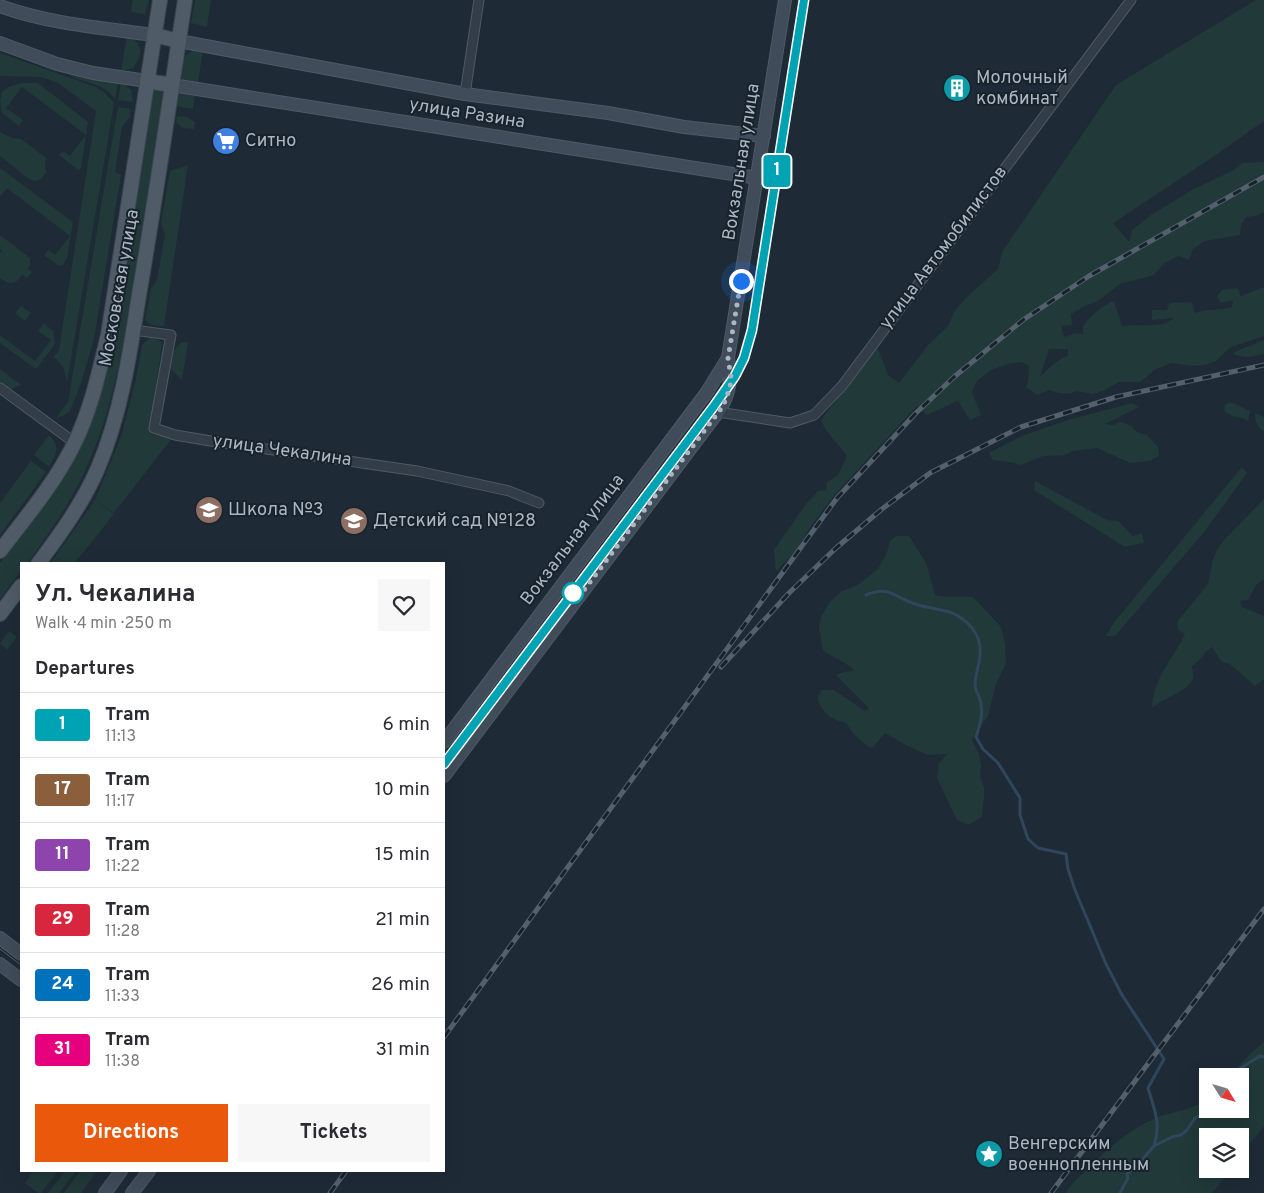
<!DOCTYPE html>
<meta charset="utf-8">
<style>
:root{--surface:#fff;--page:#f7f7f7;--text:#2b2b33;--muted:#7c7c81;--line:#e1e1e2;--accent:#ea580c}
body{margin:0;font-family:Overpass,sans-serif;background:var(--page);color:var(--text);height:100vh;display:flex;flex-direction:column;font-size:19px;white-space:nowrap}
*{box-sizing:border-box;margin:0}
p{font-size:16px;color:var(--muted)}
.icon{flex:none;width:28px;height:28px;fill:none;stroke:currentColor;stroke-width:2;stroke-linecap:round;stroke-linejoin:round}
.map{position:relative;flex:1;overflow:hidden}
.side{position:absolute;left:20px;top:562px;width:425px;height:610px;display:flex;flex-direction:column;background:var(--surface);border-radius:0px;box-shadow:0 5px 20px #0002}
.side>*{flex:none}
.badge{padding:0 10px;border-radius:4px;font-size:18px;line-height:32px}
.needle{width:32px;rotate:127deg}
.tools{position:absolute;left:1199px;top:1068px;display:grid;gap:10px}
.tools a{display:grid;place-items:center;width:50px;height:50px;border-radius:0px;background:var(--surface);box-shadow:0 5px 20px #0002;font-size:25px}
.you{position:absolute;width:25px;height:25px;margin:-12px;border:4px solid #fff;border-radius:50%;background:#1a73e8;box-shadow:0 0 0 8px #1a73e833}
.map>.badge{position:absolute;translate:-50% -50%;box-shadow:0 0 0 2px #fff}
h2{padding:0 15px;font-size:19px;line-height:45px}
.round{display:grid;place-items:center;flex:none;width:52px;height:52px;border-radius:0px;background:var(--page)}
.headline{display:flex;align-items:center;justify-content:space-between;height:85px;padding:0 15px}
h1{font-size:24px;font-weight:700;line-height:38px}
.cta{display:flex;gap:10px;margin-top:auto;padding:10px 15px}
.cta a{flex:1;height:58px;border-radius:0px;background:var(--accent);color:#fff;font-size:20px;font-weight:700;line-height:58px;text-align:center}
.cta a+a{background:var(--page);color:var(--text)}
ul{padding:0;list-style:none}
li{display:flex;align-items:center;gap:15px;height:65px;padding:0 15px;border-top:1px solid var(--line)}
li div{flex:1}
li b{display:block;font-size:19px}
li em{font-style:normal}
li .badge{min-width:55px;font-weight:700;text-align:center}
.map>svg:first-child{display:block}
.green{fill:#213939;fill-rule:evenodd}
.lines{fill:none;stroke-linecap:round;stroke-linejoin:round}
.stream{stroke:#2f465d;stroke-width:3}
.street-casing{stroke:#4f5a65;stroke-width:11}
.secondary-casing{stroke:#4f5a65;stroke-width:14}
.primary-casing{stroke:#3b4650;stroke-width:16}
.street{stroke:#323d47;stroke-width:9}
.secondary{stroke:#404c5a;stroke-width:12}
.primary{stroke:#4f5c67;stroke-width:14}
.tram{stroke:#53616e;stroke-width:1}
.rail-casing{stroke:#53616e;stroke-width:5}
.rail{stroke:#18222b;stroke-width:3;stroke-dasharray:9;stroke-linecap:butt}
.line-casing{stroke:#fff;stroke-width:11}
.line{stroke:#00a3b4;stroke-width:8}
.walk{stroke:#acb7c4;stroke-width:5;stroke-dasharray:0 9}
.stop-dot{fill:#fff;stroke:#00a3b4;stroke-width:2.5}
.labels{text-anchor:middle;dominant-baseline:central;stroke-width:4;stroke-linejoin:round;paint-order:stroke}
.poi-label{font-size:18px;fill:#acb7c4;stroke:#18222b;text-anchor:start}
.street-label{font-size:18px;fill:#acb7c4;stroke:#18222b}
</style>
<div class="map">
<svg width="1264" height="1193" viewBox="0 0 1264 1193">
<rect width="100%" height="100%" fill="#1e2b36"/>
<g class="green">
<polygon points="133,0 149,0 145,14 131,12"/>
<polygon points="195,0 211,0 207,27 191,23"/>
<path d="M1256,0H1264V121L1207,161L1113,223L1129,242L1132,230L1138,225L1151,215L1192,190L1232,171L1242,163L1264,162V212L1256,216L1246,217L1241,225L1240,235L1205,241L1193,249L1189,260L1178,256L1163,264L1154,275L1120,284L1098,301L1085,306L1071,314L1072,325L1061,326L1064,337L1076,333L1083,334V326C1092,315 1101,306 1114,301L1122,326C1139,323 1160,330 1174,318L1152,320V310H1167L1169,304C1177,301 1184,303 1192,302L1195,313C1208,308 1218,311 1232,307L1233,300L1221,303L1217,296L1222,290L1237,288L1241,296L1264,287V336L1231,347L1216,361L1205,365L1192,366L1171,363L1156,369L1140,382H1119L1103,391L1093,394L1076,391L1070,394L1059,393L1049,390L1037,395L1026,387L1028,383L1029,366L1021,362L1007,364L991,370L977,381L972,392L981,415L970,420L958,401L927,415L917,406L837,492L813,523L795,552L776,571L774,550L806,504L818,491L826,490L827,482L838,475L847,456C838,443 826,434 821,420L877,346L888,375L899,383L928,345L948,326L954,312L967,297L998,269L1002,252L1116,85ZM1049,349H1068V356C1056,360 1048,369 1040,377Z"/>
<path d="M127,36C144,43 143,55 133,68L121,71Z"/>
<path d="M197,50L203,51L197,87L183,81C177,68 182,52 197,50Z"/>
<polygon points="0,53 96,87 105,93 114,103 67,382 63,366 54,357 59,350 96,111 58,83 42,77 0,76"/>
<path d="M64,72L118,82L115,99C104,82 79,83 64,72Z"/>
<polygon points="121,82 131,90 133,102 118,100"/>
<polygon points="22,83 38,83 88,122 81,168 78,170 59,155 63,151 70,156 86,135 22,87 6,108 23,120 19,126 2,113 0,101 2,92 10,86"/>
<path d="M159,89L164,93L161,112C152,167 143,222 134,277C125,337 115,400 91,457C76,495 51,531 27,564H21V571L0,599V563L41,508L95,410L107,372L116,331L153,93L155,90Z"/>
<polygon points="181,92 195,94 193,109 174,106 176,98"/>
<polygon points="118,107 131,109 130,117 122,127 115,172 121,175 94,339 81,383 70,411 63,416 56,418 68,402"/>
<polygon points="177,116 187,117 195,122 194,129 182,128 176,122"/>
<polygon points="0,132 12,138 21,139 46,158 45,169 47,171 41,179 35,181 29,179 0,156"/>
<polygon points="188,165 164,326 151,325 145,320 151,289 157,280 165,234 161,223 170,171"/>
<polygon points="0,168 73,222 67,258 63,265 59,266 44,255 48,250 55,255 70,236 7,188 0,197"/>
<path d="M0,235L30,258V265L28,269L32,272L27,278L22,275C14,286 10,285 0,278V253L2,250L0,249Z"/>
<polygon points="21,306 31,313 25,321 15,313"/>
<polygon points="44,323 53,331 55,344 36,369 0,343 0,335 35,361 51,340 38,331"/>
<polygon points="151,337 162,342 150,433 172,438 114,513 95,500 122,434 136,379 142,345"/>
<path d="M1264,340V354C1254,357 1241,359 1232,353Z"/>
<path d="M183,342L188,343L182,380L171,369C173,358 172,347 183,342Z"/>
<polygon points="0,369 21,385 9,390 0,383"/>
<path d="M1230,402L1250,411L1248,421C1240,415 1233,419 1224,411L1225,405Z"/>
<path d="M1132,403L1139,407L1105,424L1113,425L1120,422L1130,425L1137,432L1147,435L1158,447L1159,456L1150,461L1130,463L1097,448L1073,451L1065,455L1043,456L1020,465C1012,461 1003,462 993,460L989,453L1022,436L1068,420Z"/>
<path d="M1255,413L1264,417V431C1257,427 1255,421 1255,413Z"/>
<path d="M49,435C61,445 56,455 49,467L34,455Z"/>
<polygon points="31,461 46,472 0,535 0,503"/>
<polygon points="1242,467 1247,473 1204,532 1115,636 1106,636 1112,625"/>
<polygon points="1035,481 1107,520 1118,521 1133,536 1142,533 1144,543 1125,547 1034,490"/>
<path d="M1264,499V579L1256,585L1248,600L1240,601L1242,607L1264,616V679L1255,686L1230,664L1222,662L1212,647C1203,653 1201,661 1192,666C1192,669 1194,675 1193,678C1189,691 1162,699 1152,708C1154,676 1172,661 1185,634L1178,630L1177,622L1208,584L1213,559L1217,550L1225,539Z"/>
<polygon points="95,500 114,514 74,564 50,564"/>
<path d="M896,536H909L926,563L935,595C948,598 960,596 973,597L1001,627L1005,643L1006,663L996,684L988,716L972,740L979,754L981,766L980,777L984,787V797L982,817L968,825L957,820L937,778L939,763L947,754L928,755L908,746L885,733L874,746L870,748L854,734L846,723C829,718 824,715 817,698L822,690H834L865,711L869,708L836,675L844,672L854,671L850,666L823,651L819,628L821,617L830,602L842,591L858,585L878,569L886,555L890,541Z"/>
<polygon points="9,631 17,637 7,650 0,643"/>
<path d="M1264,1042V1126L1240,1156V1136H1208V1169H1231L1212,1193H1066C1070,1185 1077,1179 1084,1173C1106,1150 1131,1127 1161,1116C1176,1111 1195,1109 1207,1099L1208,1109H1240V1076H1230L1246,1058Z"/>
<polygon points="33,1171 58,1171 41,1193 38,1193 25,1183"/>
<polygon points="65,1171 76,1171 59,1193 48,1193"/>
<polygon points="80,1171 97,1171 81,1193 64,1193"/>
</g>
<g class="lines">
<g class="stream">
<path d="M866,595C889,585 894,597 915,604C924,607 932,608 941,610C960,613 978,628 980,647C982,660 975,672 975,685C975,690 979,695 980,700C984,712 980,725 976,737L983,749L998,763L1020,798V815L1028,839L1038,848L1066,854L1068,869L1075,890L1106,964L1122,995L1164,1059L1148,1088C1155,1112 1161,1122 1154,1146"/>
<polyline points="1240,1085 1243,1079 1241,1068 1260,1056 1264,1057"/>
<polyline points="1120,1193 1128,1178 1127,1174 1135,1168 1154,1146 1172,1137 1181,1135 1187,1130 1195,1118 1214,1109"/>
</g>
<g class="street-casing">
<g id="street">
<polyline points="465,94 479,0"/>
<polyline points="133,330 171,335 154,428 175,435 211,441 417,471 509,491 539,503"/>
<polyline points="0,388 75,443"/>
<polyline points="718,412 790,423 814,415 842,386 1131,0"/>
</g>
</g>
<g class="secondary-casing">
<g id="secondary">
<path d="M0,6C49,24 103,28 154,35"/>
<polyline points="179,41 465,94 608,113 684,127 764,136"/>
<polyline points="0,43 57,64 93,73 147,81"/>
<polyline points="172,85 758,178"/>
<polyline points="444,742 707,392 728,358"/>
<path d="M444,776L718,412C730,395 732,379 728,358L785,0"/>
<polyline points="0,938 21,954"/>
<polyline points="0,964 21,980"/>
<polyline points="105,1193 121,1171"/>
<polyline points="132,1193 149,1171"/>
</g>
</g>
<g class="primary-casing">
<g id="primary">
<polyline points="154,35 179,41"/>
<polyline points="147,81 172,85"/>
<path d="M0,551C26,517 55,483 74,444C91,410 99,372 108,335L160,0"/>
<path d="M38,564C61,533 83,503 98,468C121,414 130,353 139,295C156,197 170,98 185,0"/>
<polyline points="0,614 21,586"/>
</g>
</g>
<use href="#street" class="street"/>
<use href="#secondary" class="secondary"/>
<use href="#primary" class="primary"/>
<g class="tram">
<polyline points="444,764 715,406 735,376 744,358 751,330 804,0"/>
<polyline points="0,949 21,965"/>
</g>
<g class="rail-casing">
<g id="rail">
<polyline points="721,667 789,593 836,548 882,509 930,473 1021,427 1116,397 1264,365"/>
<polyline points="444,1037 837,498 916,413 954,377 1023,320 1089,276 1264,177"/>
<polyline points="330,1193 346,1171"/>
<polyline points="1051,1193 1264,909"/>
</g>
</g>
<use href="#rail" class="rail"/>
</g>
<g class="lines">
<g class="line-casing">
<polyline id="line" points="444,764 714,406 735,376 744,358 752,330 804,0"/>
</g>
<use href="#line" class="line"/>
<polyline class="walk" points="573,593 578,598 723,406 730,388 731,377 728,358 741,281"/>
</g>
<defs>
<g id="building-disc" transform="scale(1.4375)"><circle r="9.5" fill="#0f9aa8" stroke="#18222b"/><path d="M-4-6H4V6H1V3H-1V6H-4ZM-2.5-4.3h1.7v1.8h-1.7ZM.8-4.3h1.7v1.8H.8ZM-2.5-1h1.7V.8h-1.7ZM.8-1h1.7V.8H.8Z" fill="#fff"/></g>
<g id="supermarket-disc" transform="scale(1.4375)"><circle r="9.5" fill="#3f7fe0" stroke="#18222b"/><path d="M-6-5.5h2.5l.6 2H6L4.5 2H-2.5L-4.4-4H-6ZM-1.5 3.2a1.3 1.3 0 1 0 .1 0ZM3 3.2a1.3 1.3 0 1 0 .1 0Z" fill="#fff"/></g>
<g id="school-disc" transform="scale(1.4375)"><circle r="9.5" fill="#8d6e63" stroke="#18222b"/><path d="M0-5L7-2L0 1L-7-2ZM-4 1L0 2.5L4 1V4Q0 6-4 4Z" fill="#fff"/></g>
<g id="sight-disc" transform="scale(1.4375)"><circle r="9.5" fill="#0f9aa8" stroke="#18222b"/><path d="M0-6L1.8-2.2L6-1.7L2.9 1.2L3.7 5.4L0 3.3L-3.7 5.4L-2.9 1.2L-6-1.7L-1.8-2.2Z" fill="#fff"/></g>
</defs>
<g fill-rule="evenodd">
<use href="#building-disc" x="957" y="88"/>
<use href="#supermarket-disc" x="226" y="141"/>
<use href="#school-disc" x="209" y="510"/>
<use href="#school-disc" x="354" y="521"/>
<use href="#sight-disc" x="989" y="1154"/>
</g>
<circle class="stop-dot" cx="573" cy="593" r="10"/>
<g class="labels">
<g class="poi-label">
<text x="976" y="78">Молочный<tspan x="976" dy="21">комбинат</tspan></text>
<text x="245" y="141">Ситно</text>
<text x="228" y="510">Школа №3</text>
<text x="373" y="521">Детский сад №128</text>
<text x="1008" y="1144">Венгерским<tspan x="1008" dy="21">военнопленным</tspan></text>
</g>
<g class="street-label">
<text transform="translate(467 114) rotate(9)">улица Разина</text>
<text transform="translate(742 162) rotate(-81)">Вокзальная улица</text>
<text transform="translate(944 248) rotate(-53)">улица Автомобилистов</text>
<text transform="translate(120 288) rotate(-80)">Московская улица</text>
<text transform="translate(282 451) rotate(8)">улица Чекалина</text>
<text transform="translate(573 540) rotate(-53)">Вокзальная улица</text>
</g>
</g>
</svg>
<div class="tools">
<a><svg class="needle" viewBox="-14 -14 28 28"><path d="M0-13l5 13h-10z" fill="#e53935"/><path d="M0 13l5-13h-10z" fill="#7c7c81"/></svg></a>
<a><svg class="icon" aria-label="layers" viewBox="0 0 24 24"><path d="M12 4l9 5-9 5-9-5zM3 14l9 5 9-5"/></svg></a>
</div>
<div class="you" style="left:741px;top:281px"></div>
<b class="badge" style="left:777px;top:171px;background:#00a3b4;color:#fff">1</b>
<section class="side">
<div class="headline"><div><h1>Ул. Чекалина</h1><p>Walk · 4 min · 250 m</p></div><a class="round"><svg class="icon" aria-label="heart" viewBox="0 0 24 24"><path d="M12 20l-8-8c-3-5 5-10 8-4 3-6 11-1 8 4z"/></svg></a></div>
<h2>Departures</h2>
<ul>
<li><span class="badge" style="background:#00a3b4;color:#fff">1</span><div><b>Tram</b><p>11:13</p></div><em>6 min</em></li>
<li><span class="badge" style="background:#8b5e3c;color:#fff">17</span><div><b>Tram</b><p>11:17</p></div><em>10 min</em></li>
<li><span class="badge" style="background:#8e44ad;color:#fff">11</span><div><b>Tram</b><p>11:22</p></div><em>15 min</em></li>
<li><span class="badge" style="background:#d7263d;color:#fff">29</span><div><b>Tram</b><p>11:28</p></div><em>21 min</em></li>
<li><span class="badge" style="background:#0072bc;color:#fff">24</span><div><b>Tram</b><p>11:33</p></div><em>26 min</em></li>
<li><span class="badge" style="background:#e6007e;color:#fff">31</span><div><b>Tram</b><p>11:38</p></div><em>31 min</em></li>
</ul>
<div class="cta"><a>Directions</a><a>Tickets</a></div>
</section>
</div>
